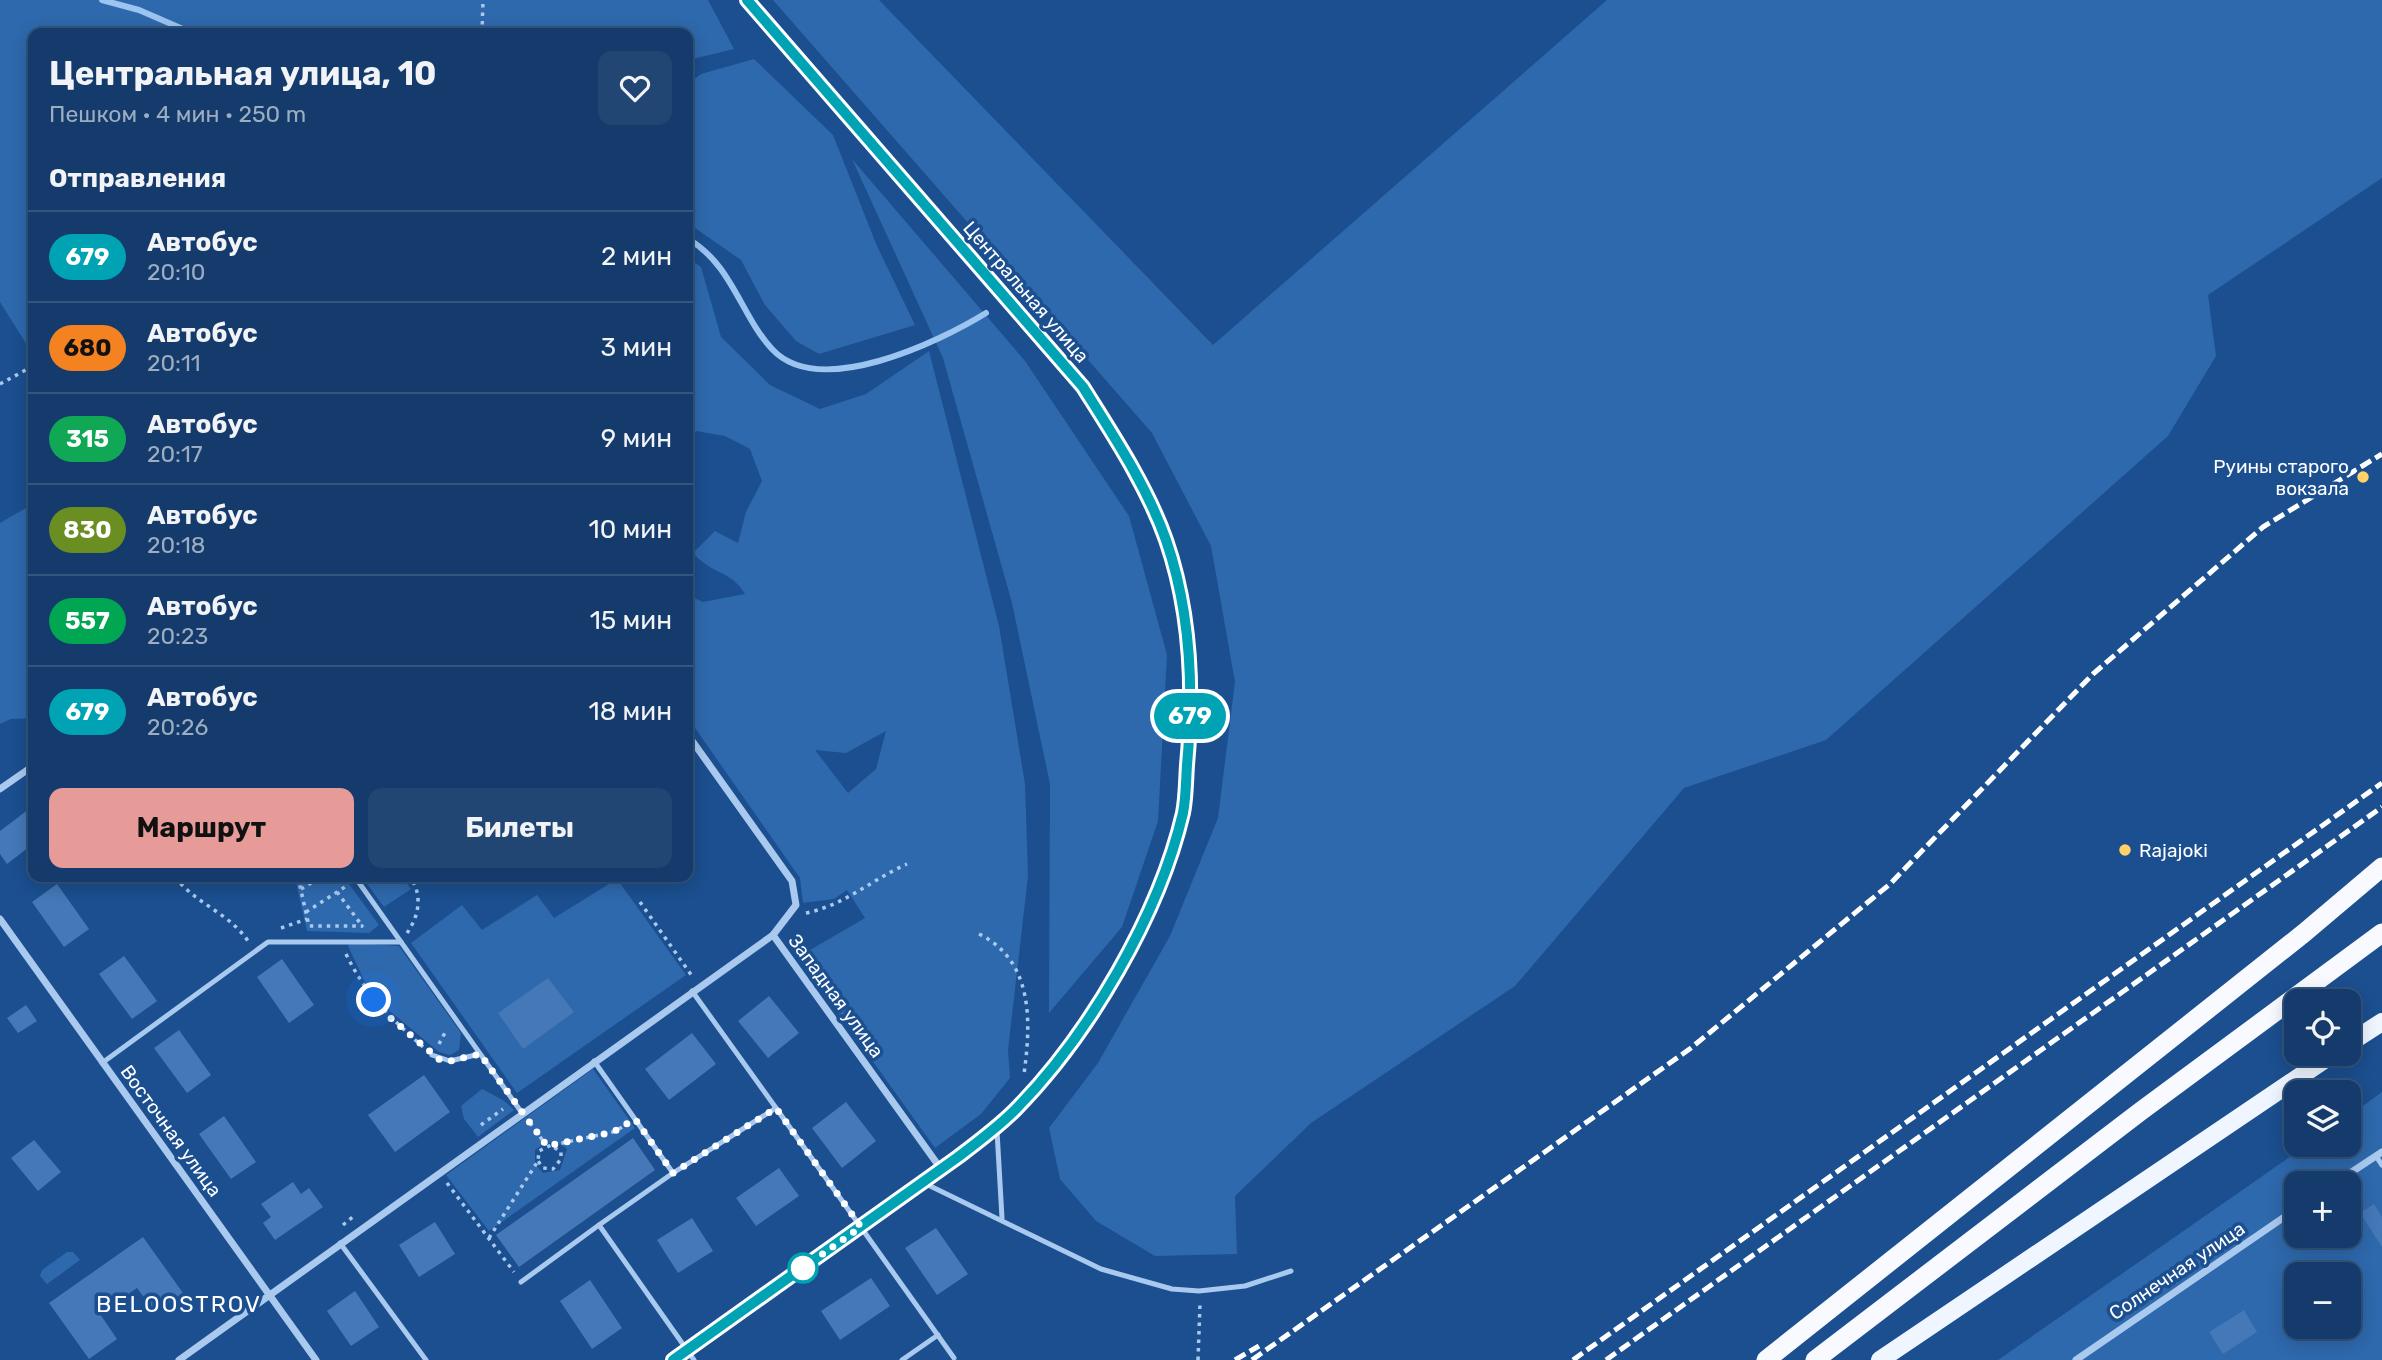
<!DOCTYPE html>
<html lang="ru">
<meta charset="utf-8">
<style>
:root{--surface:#143b6b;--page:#214673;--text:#f1f3f6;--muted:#9dadc1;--line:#33557e;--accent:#e69b98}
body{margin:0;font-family:Rubik,sans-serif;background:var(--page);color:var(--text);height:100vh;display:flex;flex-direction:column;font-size:26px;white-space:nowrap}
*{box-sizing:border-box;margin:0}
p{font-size:23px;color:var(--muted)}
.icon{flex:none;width:38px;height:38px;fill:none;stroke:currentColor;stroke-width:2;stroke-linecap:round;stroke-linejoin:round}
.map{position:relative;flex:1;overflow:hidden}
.sheet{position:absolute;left:28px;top:28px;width:665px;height:854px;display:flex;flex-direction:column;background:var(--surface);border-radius:14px;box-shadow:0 4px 18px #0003,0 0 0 2px var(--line)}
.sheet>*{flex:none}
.badge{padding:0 14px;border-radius:23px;font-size:24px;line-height:46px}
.buttons{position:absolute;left:2284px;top:989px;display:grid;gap:14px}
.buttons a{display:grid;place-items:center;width:77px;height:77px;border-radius:14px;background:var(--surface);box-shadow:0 4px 18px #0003,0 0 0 2px var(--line);font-size:35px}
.you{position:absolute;width:35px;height:35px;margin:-18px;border:5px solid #fff;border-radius:50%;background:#1a73e8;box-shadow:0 0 0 10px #1a73e833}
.map>.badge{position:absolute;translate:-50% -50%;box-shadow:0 0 0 4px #fff}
h2{padding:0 21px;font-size:26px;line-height:63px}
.round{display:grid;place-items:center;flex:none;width:74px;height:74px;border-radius:14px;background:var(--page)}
.summary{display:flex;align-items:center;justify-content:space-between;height:119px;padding:0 21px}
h1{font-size:33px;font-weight:700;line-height:52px}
.primary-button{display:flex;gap:14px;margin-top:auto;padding:14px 21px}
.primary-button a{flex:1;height:80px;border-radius:14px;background:var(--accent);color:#111;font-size:28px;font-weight:700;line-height:80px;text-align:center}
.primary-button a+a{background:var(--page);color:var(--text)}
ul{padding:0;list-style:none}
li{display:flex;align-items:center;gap:21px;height:91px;padding:0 21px;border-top:2px solid var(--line)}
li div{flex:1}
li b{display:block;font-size:26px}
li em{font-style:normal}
li .badge{min-width:77px;font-weight:700;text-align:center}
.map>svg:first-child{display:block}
.green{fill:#2e69ad;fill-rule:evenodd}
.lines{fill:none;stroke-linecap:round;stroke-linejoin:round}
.stream{stroke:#9cc4f0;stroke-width:6}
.building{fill:#4478b7}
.path{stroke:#a9c9ee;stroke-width:3.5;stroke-dasharray:3.5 5;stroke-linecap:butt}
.service{stroke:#a9c9ee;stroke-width:5}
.minor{stroke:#a9c9ee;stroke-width:7}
.secondary{stroke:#d6e6fa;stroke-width:14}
.primary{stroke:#f0f6ff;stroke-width:18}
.trunk{stroke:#f8faff;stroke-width:19}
.rail{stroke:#fff;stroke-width:5;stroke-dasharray:12 5;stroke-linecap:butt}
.line-casing{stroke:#fff;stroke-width:16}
.line{stroke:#00a3b4;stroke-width:10}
.walk{stroke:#fff;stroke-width:7;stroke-dasharray:0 12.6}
.poi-dot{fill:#ffd166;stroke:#1b4f8f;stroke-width:2.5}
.stop-dot{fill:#fff;stroke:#00a3b4;stroke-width:3.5}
.labels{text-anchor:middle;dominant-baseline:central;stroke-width:7;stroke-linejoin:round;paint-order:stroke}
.street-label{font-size:19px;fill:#fff;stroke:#1b4f8f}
.poi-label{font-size:19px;fill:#fff;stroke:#1b4f8f;text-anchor:end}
.quarter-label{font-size:23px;letter-spacing:2px;fill:#fff;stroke:#1b4f8f}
</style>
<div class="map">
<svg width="2382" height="1360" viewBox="0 0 2382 1360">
<rect width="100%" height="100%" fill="#1b4f8f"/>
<g class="green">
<polygon points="0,0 708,0 734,49 688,60 688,33 33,33 33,338 27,345 0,302"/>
<polygon points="773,0 879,0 1213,345 1607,0 2382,0 2382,178 2208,295 2216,356 2168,436 1826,740 1684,788 1515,986 1311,1123 1235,1196 1237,1254 1155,1256 1096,1221 1060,1179 1049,1128 1098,1063 1170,936 1218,818 1235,682 1211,546 1152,433"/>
<polygon points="754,59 833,135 877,246 915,325 819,354 796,341 765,305 741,260 688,223 688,84 701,74"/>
<polygon points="852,159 1025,361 1129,516 1167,655 1158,821 1122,927 1049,1013 1050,784 1012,603 943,358"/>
<path d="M688,258L701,267L721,337L770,385L820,409L866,394L929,351L999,626L1025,784L1028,876L1008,1050L1010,1078L981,1114L935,1148L798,957L865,918L847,890L834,899L803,903L800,878L688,718V595L703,602L745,594C732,571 711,574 693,553L715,531L738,543L746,512L762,481L750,449L725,436L696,431L688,444ZM886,731L876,769L848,793L815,750L846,753Z"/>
<polygon points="33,504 33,718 11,719 0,724 0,523"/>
<polygon points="295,877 344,877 379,925 369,933 307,931"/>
<polygon points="362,877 402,877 411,889 384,907"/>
<polygon points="617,879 686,975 517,1093 411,943 462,905 482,930 537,895 554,918"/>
<polygon points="350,943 399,946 461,1033 459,1050 450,1055 439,1052 391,1012 365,982 348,946"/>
<path d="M593,1069L635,1128L489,1231L446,1175ZM557,1142L567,1149L560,1170L543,1173L535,1164V1150L545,1143Z"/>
<polygon points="482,1089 503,1100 514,1110 478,1137 464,1119 461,1106"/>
<path d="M2382,1092V1360H1998L2307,1145L2348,1144L2349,1116ZM2296,1183H2348V1236H2296ZM2296,1274H2348V1326H2296Z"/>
<polygon points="67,1252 73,1252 80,1260 47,1284 40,1276 42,1270"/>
</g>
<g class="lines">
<g class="stream">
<polyline points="102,0 139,10 192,33"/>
<path d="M688,239C732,264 741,316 772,349C819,400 939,342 986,313"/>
</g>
</g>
<g class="building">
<polygon points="33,806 33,844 7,864 0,854 0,831"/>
<polygon points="57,884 89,929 64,947 32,902"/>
<polygon points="124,956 157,1001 132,1019 99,974"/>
<polygon points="282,959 314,1005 289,1023 257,977"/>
<polygon points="548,978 574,1012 523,1049 498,1013"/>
<polygon points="769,996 799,1033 768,1058 738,1021"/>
<polygon points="26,1005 37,1021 18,1033 7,1018"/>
<polygon points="179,1030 211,1075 187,1093 154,1048"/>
<polygon points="692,1033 716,1064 669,1100 645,1069"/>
<polygon points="424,1075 450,1112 395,1152 368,1115"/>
<polygon points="846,1102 876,1141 842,1168 812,1128"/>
<polygon points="224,1116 256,1162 231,1179 199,1134"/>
<polygon points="633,1138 655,1170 519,1267 496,1235"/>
<polygon points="34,1140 61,1172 38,1191 11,1158"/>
<polygon points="779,1168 799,1196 756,1226 736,1198"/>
<polygon points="293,1182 301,1194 309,1188 323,1207 275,1240 263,1223 271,1217 261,1204"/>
<polygon points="2374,1204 2382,1217 2382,1247 2360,1213"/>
<polygon points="692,1218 713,1251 678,1273 657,1240"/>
<polygon points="435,1222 455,1254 419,1277 399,1245"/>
<polygon points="936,1228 968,1274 937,1295 905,1248"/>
<polygon points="143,1237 183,1293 155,1312 137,1288 100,1314 117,1339 89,1359 49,1303"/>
<polygon points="871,1278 890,1306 840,1340 821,1311"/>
<polygon points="590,1280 622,1328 592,1349 560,1301"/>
<polygon points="355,1291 379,1327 351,1346 327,1311"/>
<polygon points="2244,1310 2257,1332 2223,1354 2209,1332"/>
</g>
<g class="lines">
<g class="path">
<polyline points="482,33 483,0"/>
<polyline points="0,384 33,366"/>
<path d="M175,877C196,904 229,913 248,941"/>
<polyline points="298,877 309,926 363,926"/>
<polyline points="301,889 321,877"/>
<polyline points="337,892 363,927"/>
<polyline points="640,902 692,976"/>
<polyline points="306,912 348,885"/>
<path d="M806,913C845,905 871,880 907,864"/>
<polyline points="281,928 307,919"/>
<path d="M407,933C419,916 423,895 410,877"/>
<path d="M979,934C1034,961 1031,1023 1024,1074"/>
<path d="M346,954C366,995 390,1017 423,1047"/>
<polyline points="439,1044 447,1029"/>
<polyline points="530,1123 546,1145"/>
<polyline points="481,1125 503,1109"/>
<polyline points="553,1145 613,1132 626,1125"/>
<polyline points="447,1183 514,1272"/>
<polyline points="343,1225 355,1215"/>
<polyline points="489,1238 538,1161 539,1151 551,1145 561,1152 561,1159 553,1169 543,1168 538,1161"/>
<polyline points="1198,1360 1200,1304"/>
</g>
<g class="service">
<polyline points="355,877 522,1113"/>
<polyline points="692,991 776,1108"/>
<polyline points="432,1055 450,1061 480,1054"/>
<polyline points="594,1061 673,1173 599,1225 694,1360"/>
<polyline points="102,1063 268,942 401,942"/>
<polyline points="997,1131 1002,1218"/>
<polyline points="2376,1156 2382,1165"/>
<polyline points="673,1173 776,1108 954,1358"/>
<polyline points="924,1183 1101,1269 1172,1289 1199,1291 1245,1286 1291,1271"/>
<polyline points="340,1243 426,1360"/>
<polyline points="521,1282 599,1225"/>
<polyline points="902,1360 938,1335"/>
</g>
<g class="minor">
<polyline points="688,735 792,881 796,905 773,935 941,1169"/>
<polyline points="0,789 33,766"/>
<polyline points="0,919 316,1360"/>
<polyline points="2335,1183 2382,1152"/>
<polyline points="179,1360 773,935"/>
<polyline points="2076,1360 2296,1209"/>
</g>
<path class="secondary" d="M673,1360L958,1157C978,1142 998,1127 1015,1110C1089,1035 1159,915 1183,813C1186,798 1186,780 1187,765C1194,690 1191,612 1166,540C1147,486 1113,435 1083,387L747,0"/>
<g class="primary">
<polyline points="2348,1044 2382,1022"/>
<polyline points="1880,1360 2333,1054"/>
</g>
<g class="trunk">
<polyline points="1766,1360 2304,933 2382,867"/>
<polyline points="1815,1360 2141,1111 2382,933"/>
</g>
<g class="rail">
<polyline points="1235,1360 1259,1346"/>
<polyline points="1252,1360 1691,1048 1890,884 2093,674 2263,527 2382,454"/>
<polyline points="1573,1360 2382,783"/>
<polyline points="1606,1360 2382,807"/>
</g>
</g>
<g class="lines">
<g class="line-casing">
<path id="line" d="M673,1360L958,1157C978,1142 998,1127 1015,1110C1089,1035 1159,915 1183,813C1186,798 1186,780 1187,765C1194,690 1191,612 1166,540C1147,486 1113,435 1083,387L747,0"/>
</g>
<use href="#line" class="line"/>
<polyline class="walk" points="374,1000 387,1015 440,1060 450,1061 480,1054 547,1146 613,1132 635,1119 673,1173 776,1108 861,1227 800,1270 803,1268"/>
</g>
<g class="poi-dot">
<circle cx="2363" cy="477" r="7"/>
<circle cx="2125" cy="850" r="7"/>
</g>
<circle class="stop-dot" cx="803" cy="1268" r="14"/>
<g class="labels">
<g class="street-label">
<text transform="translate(1026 292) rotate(49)">Центральная улица</text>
<text transform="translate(836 996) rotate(54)">Западная улица</text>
<text transform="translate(171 1131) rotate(54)">Восточная улица</text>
<text transform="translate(2177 1271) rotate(-34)">Солнечная улица</text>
</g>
<g class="poi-label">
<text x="2349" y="466">Руины старого<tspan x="2349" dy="22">вокзала</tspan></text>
<text x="2139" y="850" text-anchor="start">Rajajoki</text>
</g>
<g class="quarter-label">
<text x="179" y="1304">BELOOSTROV</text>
</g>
</g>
</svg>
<div class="buttons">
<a><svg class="icon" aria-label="locate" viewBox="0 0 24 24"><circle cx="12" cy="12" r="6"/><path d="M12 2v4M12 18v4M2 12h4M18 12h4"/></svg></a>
<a><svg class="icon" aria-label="layers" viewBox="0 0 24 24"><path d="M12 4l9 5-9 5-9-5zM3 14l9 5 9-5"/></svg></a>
<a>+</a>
<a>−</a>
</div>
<div class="you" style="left:374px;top:1000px"></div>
<b class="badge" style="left:1190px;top:716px;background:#00a3b4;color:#fff">679</b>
<section class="sheet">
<div class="summary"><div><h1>Центральная улица, 10</h1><p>Пешком · 4 мин · 250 m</p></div><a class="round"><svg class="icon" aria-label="heart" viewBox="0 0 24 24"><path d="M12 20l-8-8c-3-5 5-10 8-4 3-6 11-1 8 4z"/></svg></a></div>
<h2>Отправления</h2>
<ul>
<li><span class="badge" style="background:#00a3b4;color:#fff">679</span><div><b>Автобус</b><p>20:10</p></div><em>2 мин</em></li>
<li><span class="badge" style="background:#f58220;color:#111">680</span><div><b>Автобус</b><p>20:11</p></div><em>3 мин</em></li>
<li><span class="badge" style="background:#10a855;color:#fff">315</span><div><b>Автобус</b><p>20:17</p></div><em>9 мин</em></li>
<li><span class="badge" style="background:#6b8e23;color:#fff">830</span><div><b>Автобус</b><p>20:18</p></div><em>10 мин</em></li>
<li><span class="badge" style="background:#00a651;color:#fff">557</span><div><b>Автобус</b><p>20:23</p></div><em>15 мин</em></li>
<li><span class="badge" style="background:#00a3b4;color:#fff">679</span><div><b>Автобус</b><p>20:26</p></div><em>18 мин</em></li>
</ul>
<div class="primary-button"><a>Маршрут</a><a>Билеты</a></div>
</section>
</div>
